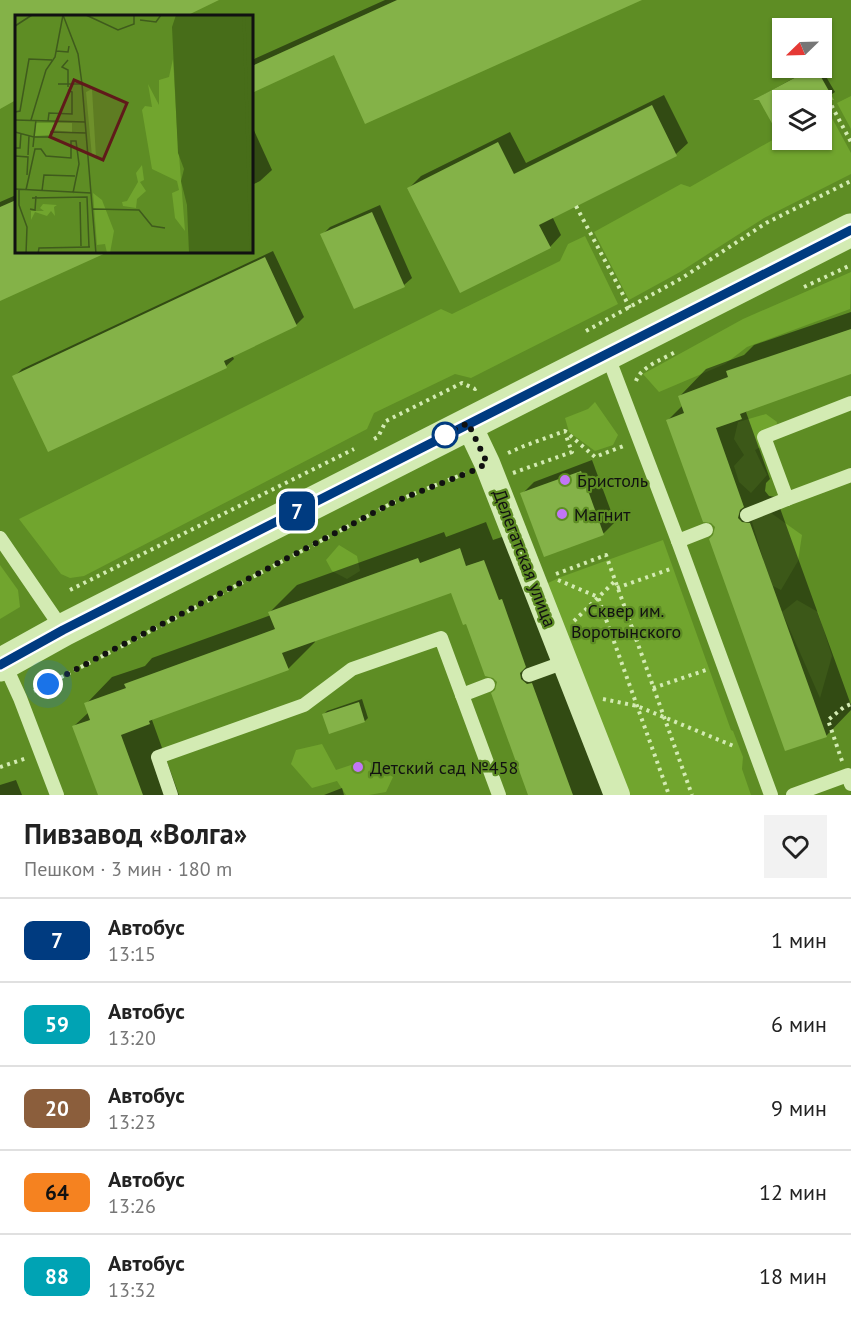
<!DOCTYPE html>
<html lang="ru">
<meta charset="utf-8">
<style>
:root{--surface:#fff;--page:#f2f2f2;--text:#222;--muted:#767676;--line:#e0e0e0}
body{margin:0;font-family:"PT Sans",sans-serif;background:var(--page);color:var(--text);height:100vh;display:flex;flex-direction:column;font-size:22px;white-space:nowrap}
*{box-sizing:border-box;margin:0}
p{font-size:20px;color:var(--muted)}
.icon{flex:none;width:33px;height:33px;fill:none;stroke:currentColor;stroke-width:2;stroke-linecap:round;stroke-linejoin:round}
.map{position:relative;height:795px;overflow:hidden}
.panel{display:flex;flex-direction:column;background:var(--surface);flex:1}
.panel>*{flex:none}
.badge{padding:0 12px;border-radius:9px;font-size:21px;line-height:39px}
.needle{width:39px;rotate:247deg}
.controls{position:absolute;left:772px;top:18px;display:grid;gap:12px}
.controls a{display:grid;place-items:center;width:60px;height:60px;border-radius:0px;background:var(--surface);box-shadow:0 2px 4px #0004;font-size:30px}
.you{position:absolute;width:30px;height:30px;margin:-15px;border:4px solid #fff;border-radius:50%;background:#1a73e8;box-shadow:0 0 0 9px #1a73e833}
.map>.badge{position:absolute;translate:-50% -50%;box-shadow:0 0 0 3px #fff}
.round{display:grid;place-items:center;flex:none;width:63px;height:63px;border-radius:0px;background:var(--page)}
.headline{display:flex;align-items:center;justify-content:space-between;height:102px;padding:0 24px}
h1{font-size:28px;font-weight:700;line-height:45px}
ul{padding:0;list-style:none}
li{display:flex;align-items:center;gap:18px;height:84px;padding:0 24px;border-top:2px solid var(--line)}
li div{flex:1}
li b{display:block;font-size:22px}
li em{font-style:normal}
li .badge{min-width:66px;font-weight:700;text-align:center}
.map>svg:first-child{display:block}
.green{fill:#71a52e}
.shadow{fill:#0007}
.building{fill:#84b248}
.lines{fill:none;stroke-linecap:round;stroke-linejoin:round}
.path{stroke:#d3ebb3;stroke-width:4;stroke-dasharray:3 4.5;stroke-linecap:butt}
.service{stroke:#d3ebb3;stroke-width:14}
.minor{stroke:#d3ebb3;stroke-width:26}
.tertiary{stroke:#d3ebb3;stroke-width:33}
.line-casing{stroke:#fff;stroke-width:14}
.line{stroke:#003b80;stroke-width:9}
.walk{stroke:#111;stroke-width:6;stroke-dasharray:0 10.8}
.stop-dot{fill:#fff;stroke:#003b80;stroke-width:3}
.poi-dot{fill:#c276f6;stroke:#5e8d24;stroke-width:2}
.labels{text-anchor:middle;dominant-baseline:central;stroke-width:4.5;stroke-linejoin:round;paint-order:stroke}
.poi-label{font-size:18px;fill:#111;stroke:#5e8d24;text-anchor:start}
.street-label{font-size:18px;fill:#111;stroke:#5e8d24}
.park-label{font-size:18px;fill:#111;stroke:#5e8d24}
.inset-river{fill:none;stroke:#476d19;stroke-width:3}
.inset-road{fill:none;stroke:#3f5b1c;stroke-width:1.5}
.view{fill:#601a1a;fill-opacity:0.15;stroke:#601a1a;stroke-width:3}
.inset-edge{fill:none;stroke:#111;stroke-width:3}
</style>
<div class="map">
<svg width="851" height="795" viewBox="0 0 851 795">
<rect width="100%" height="100%" fill="#5e8d24"/>
<g class="green">
<polygon points="851,97 851,129 837,103 851,96"/>
<polygon points="827,109 851,153 851,174 764,218 680,272 629,300 594,232 681,184 690,187 783,134 783,140 822,140 822,112"/>
<polygon points="585,236 618,304 471,378 455,374 374,413 367,429 84,576 70,578 61,574 19,519 441,309 452,314 560,261 568,244"/>
<polygon points="851,272 850,309 747,347 725,364 659,392 643,374 743,319"/>
<polygon points="595,402 618,435 613,445 595,451 569,432 565,418 588,409"/>
<polygon points="766,414 777,422 774,440 755,450 767,475 751,493 739,482 734,466 744,455 734,439 738,422"/>
<polygon points="764,508 802,535 798,561 781,590 771,585 752,522"/>
<polygon points="663,540 731,730 733,731 743,757 742,769 751,795 628,795 547,586 548,583 561,577"/>
<polygon points="339,545 357,556 360,571 347,579 332,571 326,560"/>
<polygon points="0,565 18,590 20,607 0,619"/>
<polygon points="797,600 818,612 832,656 820,698 782,612"/>
<polygon points="322,744 336,770 366,760 393,777 386,792 369,795 346,795 337,781 312,788 291,764 296,750"/>
</g>
<g class="shadow">
<polygon points="0,0 216,0 182,16 16,16 16,99 0,107"/>
<polygon points="385,0 639,0 335,53 252,91 252,60"/>
<polygon points="812,68 821,68 835,92 822,101 783,100 783,122 763,95"/>
<polygon points="664,95 688,143 676,154 552,216 561,235 550,247 409,188 421,176 510,132 526,163"/>
<polygon points="252,126 272,170 260,181 252,185"/>
<polygon points="16,195 16,252 104,252 0,299 0,202"/>
<polygon points="380,205 412,278 404,285 355,308 322,235 330,227"/>
<polygon points="273,251 304,317 296,325 232,355 234,359 226,366 14,377 22,369"/>
<polygon points="851,312 851,372 750,408 746,412 770,479 766,483 765,491 769,496 776,497 851,705 851,710 826,736 715,535 716,527 668,420 683,405 680,396 706,369 744,355 754,345"/>
<polygon points="592,460 615,522 604,533 545,555 522,494 534,482"/>
<polygon points="486,522 493,540 511,534 546,645 547,652 554,658 608,795 530,795 497,690 498,682 452,591 314,640 315,642 288,669 155,717 152,720 179,795 99,795 74,726 89,712 86,704 112,677 145,666 152,658 271,615 270,612 297,585 444,532 446,537"/>
<polygon points="362,699 368,718 365,721 324,714 327,711"/>
<polygon points="16,780 22,795 0,795 0,785"/>
<polygon points="342,788 344,795 324,795"/>
</g>
<g class="building">
<polygon points="0,0 219,0 186,16 16,16 16,100 0,109"/>
<polygon points="397,0 642,0 365,124 334,55 252,93 252,66"/>
<polygon points="813,68 816,68 834,100 783,100 783,143 759,100 753,100"/>
<polygon points="652,105 677,156 539,225 551,248 460,293 407,188 498,142 514,174"/>
<polygon points="16,200 16,252 108,252 0,301 0,207"/>
<polygon points="372,212 405,287 354,309 320,234"/>
<polygon points="265,257 297,326 224,361 227,368 48,452 12,376"/>
<polygon points="851,329 851,374 740,414 742,419 716,428 744,507 740,510 738,518 742,522 750,523 827,737 785,751 709,539 713,535 715,527 711,523 703,522 666,420 684,413 678,396 728,377 726,371"/>
<polygon points="581,471 604,535 544,557 520,493"/>
<polygon points="460,548 466,566 484,560 499,600 502,599 526,667 520,673 521,679 527,684 532,683 573,795 528,795 491,693 495,690 497,682 493,678 485,676 466,624 463,625 451,593 282,653 289,670 149,721 150,724 121,735 143,795 98,795 72,726 90,720 84,703 126,688 124,684 275,629 268,612 418,558 420,563"/>
<polygon points="359,702 365,722 329,734 322,714"/>
</g>
<g class="lines">
<g class="path">
<polyline points="828,99 851,142"/>
<polyline points="576,206 630,308"/>
<polyline points="804,287 851,265"/>
<polyline points="586,331 682,278 766,223 851,181"/>
<path d="M636,381C641,366 664,359 677,351"/>
<polyline points="374,439 378,437 386,421 462,383 475,389 478,387"/>
<polyline points="508,453 524,446 565,431 595,457 626,445"/>
<polyline points="513,473 572,452 565,433"/>
<polyline points="556,574 606,555 692,795"/>
<polyline points="558,580 598,597 669,795"/>
<polyline points="617,588 670,569"/>
<polyline points="70,590 354,449"/>
<polyline points="574,621 615,581"/>
<polyline points="653,688 706,670"/>
<polyline points="34,691 128,643 396,501 466,473"/>
<polyline points="603,699 637,706 736,747"/>
<polyline points="842,761 828,720 844,707 851,704"/>
<polyline points="0,767 27,758"/>
</g>
<g class="service">
<polyline points="607,354 678,541 771,795"/>
<polyline points="851,403 764,437 787,499 851,475"/>
<polyline points="747,515 787,499"/>
<polyline points="0,538 63,630"/>
<polyline points="678,541 706,530"/>
<polyline points="4,663 20,698 57,795"/>
<polyline points="529,675 565,662"/>
<polyline points="462,695 488,685"/>
<polyline points="171,795 158,757 304,705 352,669 441,638 499,795"/>
<polyline points="793,795 848,775 851,784"/>
</g>
<polyline class="minor" points="468,423 487,463 617,795"/>
<polyline class="tertiary" points="0,665 63,630 851,230"/>
</g>
<g class="lines">
<g class="line-casing">
<polyline id="line" points="0,665 63,630 851,230"/>
</g>
<use href="#line" class="line"/>
<polyline class="walk" points="48,684 396,501 475,470 487,463 468,423 438,439 445,435"/>
</g>
<circle class="stop-dot" cx="445" cy="435" r="12"/>
<g class="poi-dot">
<circle cx="565" cy="480" r="6"/>
<circle cx="562" cy="514" r="6"/>
<circle cx="358" cy="767" r="6"/>
</g>
<g class="labels">
<g class="poi-label">
<text x="577" y="480">Бристоль</text>
<text x="574" y="514">Магнит</text>
<text x="370" y="767">Детский сад №458</text>
</g>
<g class="street-label">
<text transform="translate(525 558) rotate(69)">Делегатская улица</text>
</g>
<g class="park-label">
<text x="626" y="610">Сквер им.<tspan x="626" dy="21">Воротынского</tspan></text>
</g>
</g>
<g transform="translate(15 15)">
<rect width="238" height="238" fill="#5e8d24"/>
<path d="M158,44L162,114L170,216L160,203L157,178L164,175L162,166L137,154L127,95L130,91L137,92L133,69L144,90V65L154,62ZM77,74L81,142H77L71,77ZM21,108H57V117L36,115L34,120L20,121ZM127,150L129,165L125,167L131,176L122,184L121,193L108,191L107,187L112,186L123,167L121,158ZM78,178L87,185L99,216L95,238H92L90,229L82,230ZM28,189L42,190L39,192L40,201L36,196L32,201L20,197L16,205V196H29L25,193Z" fill="#71a52e"/>
<path d="M161,0H238V238H174L172,190L166,166L169,154L163,138L157,12Z" fill="#476d19"/>
<path class="inset-river" d="M229,0L236,239"/>
<path class="inset-road" d="M48,0L63,39L67,69L81,239M71,0L103,15L119,9V0M125,5L141,7L146,0M0,11L17,0M41,36L53,37L54,31M53,45L47,52L53,55V72M43,69H67M0,97L5,96L14,44L37,45M0,105L70,107M16,105L31,55L40,42L48,0M21,105L19,122H36V117L71,118M33,106L34,98L57,99V77L53,75M0,117L19,122L18,132M0,133H5L6,118M13,140L14,121M0,141L13,142L12,160M0,174L76,178M4,174V190L12,212L11,239M11,175L20,134H26L31,141L56,143V126H61L64,149L58,178M27,176L29,160L60,161M17,183L72,182L74,232M65,187L66,231M15,194L20,195L21,181M78,194L124,195L137,211L150,213M23,239L24,233L75,232"/>
<path class="view" d="M59,65L112,88L88,145L35,122Z"/>
<rect width="238" height="238" class="inset-edge"/>
</g>
</svg>
<div class="controls">
<a><svg class="needle" viewBox="-14 -14 28 28"><path d="M0-13l5 13h-10z" fill="#e53935"/><path d="M0 13l5-13h-10z" fill="#767676"/></svg></a>
<a><svg class="icon" aria-label="layers" viewBox="0 0 24 24"><path d="M12 4l9 5-9 5-9-5zM3 14l9 5 9-5"/></svg></a>
</div>
<div class="you" style="left:48px;top:684px"></div>
<b class="badge" style="left:297px;top:511px;background:#003b80;color:#fff">7</b>
</div>
<section class="panel">
<div class="headline"><div><h1>Пивзавод «Волга»</h1><p>Пешком · 3 мин · 180 m</p></div><a class="round"><svg class="icon" aria-label="heart" viewBox="0 0 24 24"><path d="M12 20l-8-8c-3-5 5-10 8-4 3-6 11-1 8 4z"/></svg></a></div>
<ul>
<li><span class="badge" style="background:#003b80;color:#fff">7</span><div><b>Автобус</b><p>13:15</p></div><em>1 мин</em></li>
<li><span class="badge" style="background:#00a3b4;color:#fff">59</span><div><b>Автобус</b><p>13:20</p></div><em>6 мин</em></li>
<li><span class="badge" style="background:#8b5e3c;color:#fff">20</span><div><b>Автобус</b><p>13:23</p></div><em>9 мин</em></li>
<li><span class="badge" style="background:#f58220;color:#111">64</span><div><b>Автобус</b><p>13:26</p></div><em>12 мин</em></li>
<li><span class="badge" style="background:#00a3b4;color:#fff">88</span><div><b>Автобус</b><p>13:32</p></div><em>18 мин</em></li>
</ul>
</section>
